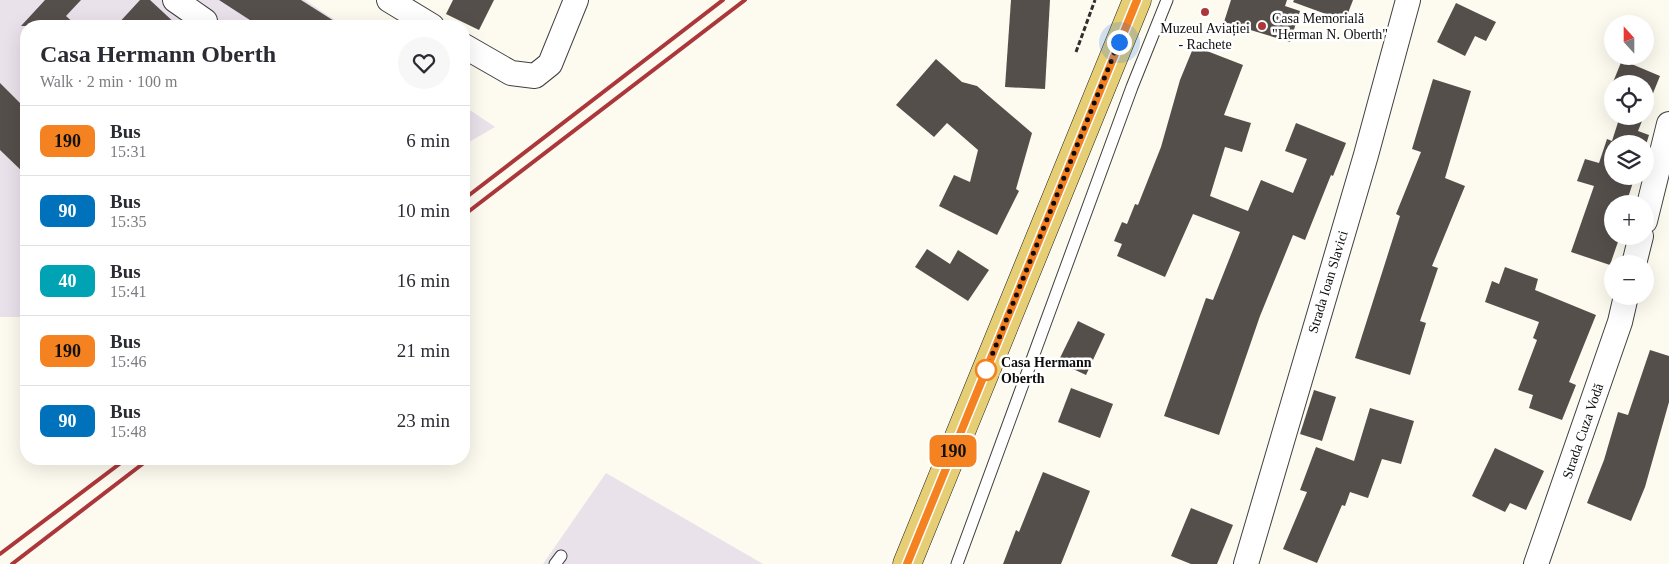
<!DOCTYPE html>
<meta charset="utf-8">
<style>
:root{--surface:#fff;--page:#f7f7f7;--text:#2b2b33;--muted:#7c7c81;--line:#e1e1e2}
body{margin:0;font-family:"Times New Roman",serif;background:var(--page);color:var(--text);height:100vh;display:flex;flex-direction:column;font-size:19px;white-space:nowrap}
*{box-sizing:border-box;margin:0}
p{font-size:16px;color:var(--muted)}
.icon{flex:none;width:28px;height:28px;fill:none;stroke:currentColor;stroke-width:2;stroke-linecap:round;stroke-linejoin:round}
.map{position:relative;flex:1;overflow:hidden}
.panel{position:absolute;left:20px;top:20px;width:450px;height:445px;display:flex;flex-direction:column;background:var(--surface);border-radius:20px;box-shadow:0 5px 20px #0002}
.panel>*{flex:none}
.badge{padding:0 10px;border-radius:8px;font-size:18px;line-height:32px}
.needle{width:32px;rotate:339deg}
.controls{position:absolute;left:1604px;top:15px;display:grid;gap:10px}
.controls a{display:grid;place-items:center;width:50px;height:50px;border-radius:50%;background:var(--surface);box-shadow:0 5px 20px #0002;font-size:25px}
.you{position:absolute;width:25px;height:25px;margin:-12px;border:4px solid #fff;border-radius:50%;background:#1a73e8;box-shadow:0 0 0 8px #1a73e833}
.map>.badge{position:absolute;translate:-50% -50%;box-shadow:0 0 0 2px #fff}
.round{display:grid;place-items:center;flex:none;width:52px;height:52px;border-radius:26px;background:var(--page)}
.head{display:flex;align-items:center;justify-content:space-between;height:85px;padding:0 20px}
h1{font-size:24px;font-weight:700;line-height:38px}
ul{padding:0;list-style:none}
li{display:flex;align-items:center;gap:15px;height:70px;padding:0 20px;border-top:1px solid var(--line)}
li div{flex:1}
li b{display:block;font-size:19px}
li em{font-style:normal}
li .badge{min-width:55px;font-weight:700;text-align:center}
.map>svg:first-child{display:block}
.industrial{fill:#eae2ea}
.building{fill:#544f4b}
.lines{fill:none;stroke-linecap:round;stroke-linejoin:round}
.lane-casing{stroke:#404040;stroke-width:13}
.street-casing{stroke:#404040;stroke-width:26}
.primary-casing{stroke:#1e1e1e;stroke-width:29}
.path{stroke:#2f2f2f;stroke-width:3;stroke-dasharray:5 2.5;stroke-linecap:butt}
.lane{stroke:#fff;stroke-width:11}
.street{stroke:#fff;stroke-width:24}
.primary{stroke:#e6ce75;stroke-width:28}
.rail{stroke:#ab373a;stroke-width:4}
.line-casing{stroke:#fff;stroke-width:11}
.line{stroke:#f58220;stroke-width:8}
.walk{stroke:#0d0d0d;stroke-width:5;stroke-dasharray:0 9}
.poi-dot{fill:#ab373a;stroke:#fff;stroke-width:2}
.stop-dot{fill:#fff;stroke:#f58220;stroke-width:2.5}
.labels{text-anchor:middle;dominant-baseline:central;stroke-width:5;stroke-linejoin:round;paint-order:stroke}
.poi-label{font-size:14px;fill:#0d0d0d;stroke:#fff;text-anchor:start}
.street-label{font-size:14px;fill:#0d0d0d;stroke:#fff}
.stop-label{font-size:14px;font-weight:bold;fill:#0d0d0d;stroke:#fff;text-anchor:start}
</style>
<div class="map">
<svg width="1669" height="564" viewBox="0 0 1669 564">
<rect width="100%" height="100%" fill="#fdfaef"/>
<g class="industrial">
<polygon points="0,0 305,0 344,26 26,26 26,317 0,317"/>
<polygon points="464,106 495,127 464,145"/>
<polygon points="606,473 763,564 543,564"/>
</g>
<g class="building">
<polygon points="45,0 81,0 66,16 77,26 21,26"/>
<polygon points="140,0 150,0 178,26 116,26"/>
<polygon points="219,0 301,0 342,26 259,26"/>
<polygon points="453,0 494,0 479,30 446,14"/>
<polygon points="1011,0 1050,0 1045,89 1005,87"/>
<polygon points="1231,0 1287,0 1285,6 1300,11 1290,42 1224,22"/>
<polygon points="1294,0 1353,0 1345,21 1293,2"/>
<polygon points="1456,3 1496,22 1486,41 1475,36 1465,56 1437,42"/>
<polygon points="1194,46 1243,65 1224,115 1251,123 1242,152 1225,147 1210,196 1248,211 1261,180 1293,193 1307,159 1285,151 1296,123 1346,143 1333,176 1331,175 1305,240 1293,235 1260,316 1219,435 1164,416 1206,298 1213,300 1240,232 1193,214 1165,277 1117,256 1122,244 1114,241 1122,222 1127,224 1135,204 1138,205 1161,147 1180,80"/>
<polygon points="936,59 962,82 977,86 1032,133 1016,189 1019,191 997,235 939,206 954,175 970,182 978,150 947,123 934,137 896,105"/>
<polygon points="1622,60 1660,76 1645,113 1645,84 1612,84 1612,100 1607,97"/>
<polygon points="1433,79 1471,91 1445,178 1465,186 1432,266 1438,268 1420,321 1426,323 1410,375 1355,358 1400,216 1396,214 1421,152 1412,149"/>
<polygon points="0,83 26,109 26,175 0,150"/>
<polygon points="1620,116 1644,116 1638,131 1649,135 1645,148 1645,144 1612,144 1612,176 1635,176 1626,204 1612,204 1612,236 1620,236 1610,265 1571,252 1594,186 1577,181 1585,159 1599,163 1607,139 1612,141"/>
<polygon points="927,249 950,264 958,250 989,270 968,301 915,267"/>
<polygon points="1505,267 1538,279 1535,290 1596,315 1569,382 1576,385 1562,420 1529,408 1533,395 1518,390 1537,340 1533,338 1539,322 1485,302 1492,281 1499,284"/>
<polygon points="1078,321 1105,334 1086,375 1058,362"/>
<polygon points="1650,350 1669,356 1669,402 1645,487 1631,521 1587,503 1604,460 1618,412 1628,415"/>
<polygon points="1071,388 1113,404 1100,438 1058,422"/>
<polygon points="1314,390 1336,397 1322,441 1300,434"/>
<polygon points="1370,408 1414,421 1401,464 1382,459 1368,498 1350,492 1345,506 1342,505 1317,563 1283,549 1307,492 1300,490 1316,447 1354,461"/>
<polygon points="1495,448 1544,471 1526,510 1510,503 1505,512 1472,496"/>
<polygon points="1043,472 1090,491 1061,564 1003,564 1016,530 1019,532"/>
<polygon points="1191,508 1233,525 1217,564 1191,564 1171,556"/>
</g>
<g class="lines">
<g class="lane-casing">
<g id="lane">
<polyline points="555,564 561,556"/>
<polyline points="957,564 1132,87 1167,0"/>
</g>
</g>
<g class="street-casing">
<g id="street">
<polyline points="175,0 205,21 199,26"/>
<polyline points="389,0 432,26"/>
<polyline points="464,46 511,73 535,76 550,64 576,0"/>
<polyline points="1645,221 1669,124"/>
<polyline points="1634,264 1641,236"/>
<polyline points="1246,564 1366,155 1408,0"/>
<polyline points="1536,564 1620,322 1626,296"/>
</g>
</g>
<g class="primary-casing">
<polyline id="primary" points="907,564 1137,0"/>
</g>
<polyline class="path" points="1076,52 1095,0"/>
<use href="#lane" class="lane"/>
<use href="#street" class="street"/>
<use href="#primary" class="primary"/>
<g class="rail">
<polyline points="464,199 723,0"/>
<polyline points="464,215 745,0"/>
<polyline points="0,554 126,459"/>
<polyline points="12,564 149,459"/>
</g>
</g>
<g class="lines">
<g class="line-casing">
<polyline id="line" points="907,564 1137,0"/>
</g>
<use href="#line" class="line"/>
<polyline class="walk" points="986,370 1119,42"/>
</g>
<g class="poi-dot">
<circle cx="1205" cy="12" r="5"/>
<circle cx="1262" cy="26" r="5"/>
</g>
<circle class="stop-dot" cx="986" cy="370" r="10"/>
<g class="labels">
<g class="poi-label">
<text x="1272" y="18">Casa Memorială<tspan x="1272" dy="16">"Herman N. Oberth"</tspan></text>
<text x="1205" y="28" text-anchor="middle">Muzeul Aviației<tspan x="1205" dy="16">- Rachete</tspan></text>
</g>
<g class="street-label">
<text transform="translate(1328 282) rotate(-73)">Strada Ioan Slavici</text>
<text transform="translate(1583 431) rotate(-71)">Strada Cuza Vodă</text>
</g>
<g class="stop-label">
<text x="1001" y="362">Casa Hermann<tspan x="1001" dy="16">Oberth</tspan></text>
</g>
</g>
</svg>
<div class="controls">
<a><svg class="needle" viewBox="-14 -14 28 28"><path d="M0-13l5 13h-10z" fill="#e53935"/><path d="M0 13l5-13h-10z" fill="#7c7c81"/></svg></a>
<a><svg class="icon" aria-label="locate" viewBox="0 0 24 24"><circle cx="12" cy="12" r="6"/><path d="M12 2v4M12 18v4M2 12h4M18 12h4"/></svg></a>
<a><svg class="icon" aria-label="layers" viewBox="0 0 24 24"><path d="M12 4l9 5-9 5-9-5zM3 14l9 5 9-5"/></svg></a>
<a>+</a>
<a>−</a>
</div>
<div class="you" style="left:1119px;top:42px"></div>
<b class="badge" style="left:953px;top:451px;background:#f58220;color:#111">190</b>
<section class="panel">
<div class="head"><div><h1>Casa Hermann Oberth</h1><p>Walk · 2 min · 100 m</p></div><a class="round"><svg class="icon" aria-label="heart" viewBox="0 0 24 24"><path d="M12 20l-8-8c-3-5 5-10 8-4 3-6 11-1 8 4z"/></svg></a></div>
<ul>
<li><span class="badge" style="background:#f58220;color:#111">190</span><div><b>Bus</b><p>15:31</p></div><em>6 min</em></li>
<li><span class="badge" style="background:#0072bc;color:#fff">90</span><div><b>Bus</b><p>15:35</p></div><em>10 min</em></li>
<li><span class="badge" style="background:#00a3b4;color:#fff">40</span><div><b>Bus</b><p>15:41</p></div><em>16 min</em></li>
<li><span class="badge" style="background:#f58220;color:#111">190</span><div><b>Bus</b><p>15:46</p></div><em>21 min</em></li>
<li><span class="badge" style="background:#0072bc;color:#fff">90</span><div><b>Bus</b><p>15:48</p></div><em>23 min</em></li>
</ul>
</section>
</div>
